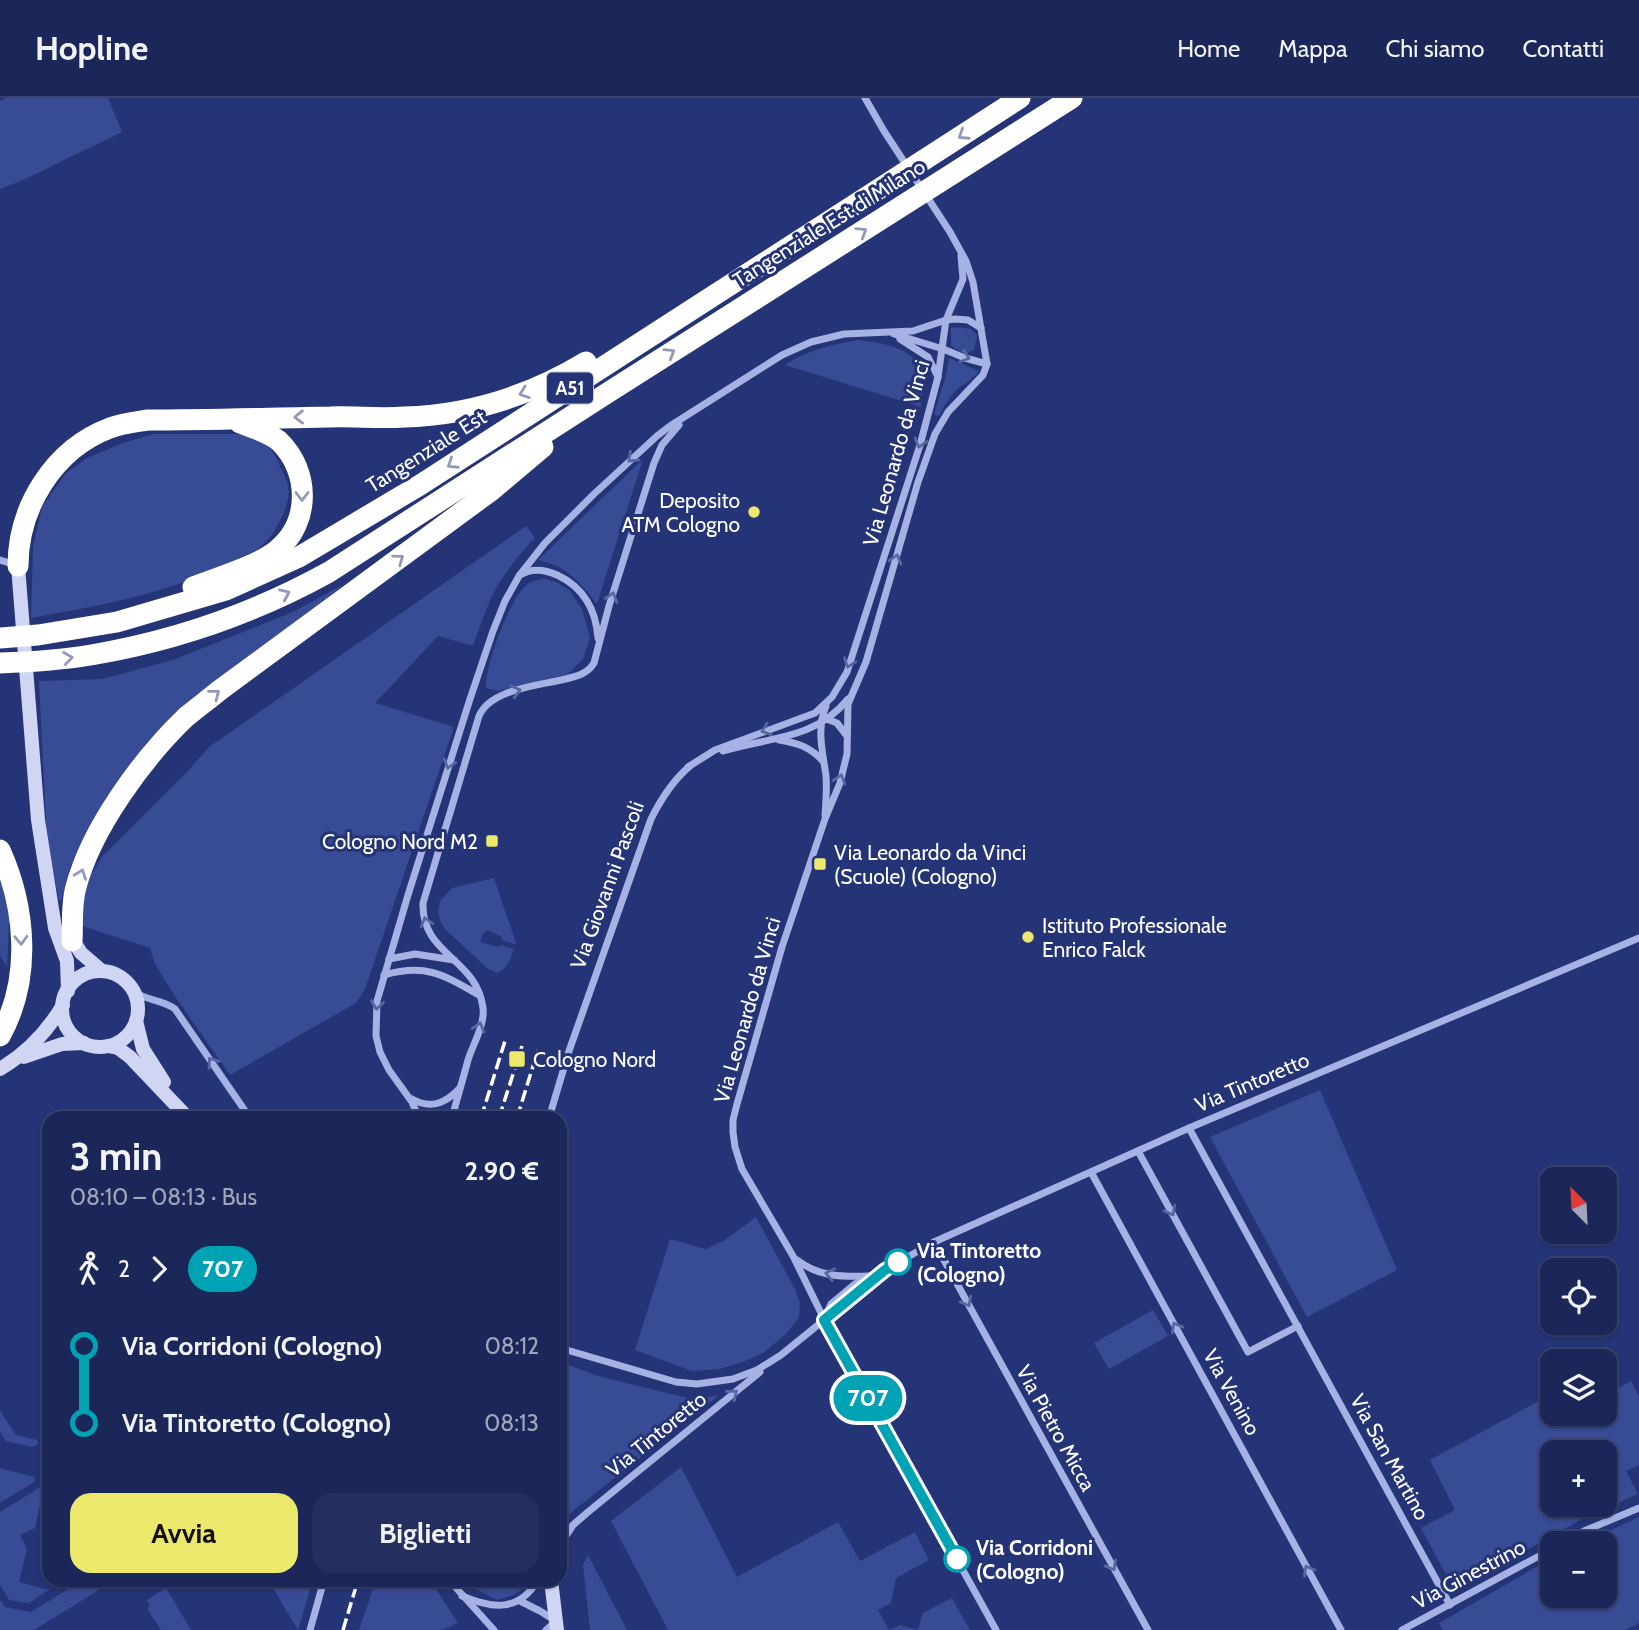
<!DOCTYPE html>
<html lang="it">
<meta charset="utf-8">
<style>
:root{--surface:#1c2759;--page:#252f5f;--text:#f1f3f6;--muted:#a0a5ba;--line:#3a446f;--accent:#ece86b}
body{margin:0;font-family:Cabin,sans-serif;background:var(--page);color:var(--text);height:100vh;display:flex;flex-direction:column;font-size:26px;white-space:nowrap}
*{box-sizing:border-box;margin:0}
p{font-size:23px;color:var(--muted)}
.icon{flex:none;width:38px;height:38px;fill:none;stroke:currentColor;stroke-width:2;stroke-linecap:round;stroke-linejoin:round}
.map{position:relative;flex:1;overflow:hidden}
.drawer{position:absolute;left:42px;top:1013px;width:525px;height:476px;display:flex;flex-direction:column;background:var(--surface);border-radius:21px;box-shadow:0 2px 5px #0004,0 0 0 2px var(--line)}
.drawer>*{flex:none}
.badge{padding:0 14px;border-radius:23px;font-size:24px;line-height:46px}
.needle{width:46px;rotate:336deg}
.tools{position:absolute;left:1540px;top:1069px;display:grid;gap:14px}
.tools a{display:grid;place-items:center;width:77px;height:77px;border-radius:14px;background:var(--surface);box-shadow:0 2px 5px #0004,0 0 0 2px var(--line);font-size:35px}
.map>.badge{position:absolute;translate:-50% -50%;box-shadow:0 0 0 4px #fff}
.legs{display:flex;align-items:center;gap:10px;height:77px;padding:0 28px;font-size:23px}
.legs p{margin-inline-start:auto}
.head{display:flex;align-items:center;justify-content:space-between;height:119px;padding:0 28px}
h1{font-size:38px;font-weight:700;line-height:52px}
.button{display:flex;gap:14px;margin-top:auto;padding:14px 28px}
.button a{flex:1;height:80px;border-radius:21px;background:var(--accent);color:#111;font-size:28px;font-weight:700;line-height:80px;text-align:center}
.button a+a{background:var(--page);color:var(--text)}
ul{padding:0 28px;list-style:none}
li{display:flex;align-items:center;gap:24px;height:77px;font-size:26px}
li i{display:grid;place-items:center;width:10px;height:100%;margin:0 9px;background:currentColor}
li i::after{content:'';width:18px;height:18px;margin:-9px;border:5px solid;border-radius:50%;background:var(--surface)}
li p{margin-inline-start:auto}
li:first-child i{background:linear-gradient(#0000 50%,currentColor 0)}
li:last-child i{background:linear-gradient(currentColor 50%,#0000 0)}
header{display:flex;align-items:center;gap:42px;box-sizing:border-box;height:98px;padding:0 35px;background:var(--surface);border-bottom:2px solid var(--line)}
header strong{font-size:33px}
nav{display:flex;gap:38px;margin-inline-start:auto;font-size:24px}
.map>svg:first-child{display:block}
.green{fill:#384b95;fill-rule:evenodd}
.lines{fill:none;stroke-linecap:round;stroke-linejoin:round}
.street{stroke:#a6b2e3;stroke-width:7}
.secondary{stroke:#cfd5f3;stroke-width:14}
.highway{stroke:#fff;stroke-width:21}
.rail{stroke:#fff;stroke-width:3.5;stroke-dasharray:12 5;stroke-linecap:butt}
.oneway{stroke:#929abb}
.oneway2{stroke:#5966a2}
.line-1-casing{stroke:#fff;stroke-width:16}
.line-1{stroke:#00a3b4;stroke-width:10}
.poi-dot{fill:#ece86b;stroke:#253477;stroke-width:2.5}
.stop-1-dot{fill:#fff;stroke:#00a3b4;stroke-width:3.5}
.labels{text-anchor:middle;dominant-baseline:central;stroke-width:6;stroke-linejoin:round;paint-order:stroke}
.shield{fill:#253477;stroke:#bec2d6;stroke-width:2}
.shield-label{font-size:19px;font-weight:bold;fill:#fff}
.street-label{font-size:21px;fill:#fff;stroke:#253477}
.poi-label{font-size:21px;fill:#fff;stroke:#253477;text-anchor:start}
.stop-label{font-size:21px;font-weight:bold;fill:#fff;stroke:#253477;text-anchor:start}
</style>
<header>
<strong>Hopline</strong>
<nav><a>Home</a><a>Mappa</a><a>Chi siamo</a><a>Contatti</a></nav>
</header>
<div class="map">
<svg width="1639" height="1532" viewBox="0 0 1639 1532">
<rect width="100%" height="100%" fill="#253477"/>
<g class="green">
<polygon points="6,0 108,0 122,34 21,83 0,91 0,3"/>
<polygon points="959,229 971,231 977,237 974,252 965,256 951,248 951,230"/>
<path d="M857,242C885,245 903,248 924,269L921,309L785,267C807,252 831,247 857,242Z"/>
<path d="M949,260L979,273C973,281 967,284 960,289C950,297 944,308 939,318L934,316L945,281Z"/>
<path d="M153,336H248C269,340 277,361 285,379C291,391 289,402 284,414C278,427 272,440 260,449C252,456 240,460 231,464C171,495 98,508 31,520L33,449L42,409L66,375L87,360L120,346Z"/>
<path d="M643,361L597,506C580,484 567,468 538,462Z"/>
<path d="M526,428L535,440C517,459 499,481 489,505C483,519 478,534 473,548L438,538L375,605L454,629L365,891L356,905L230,977L174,897L155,866L150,850L82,828L84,800L90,778L102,759L187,674L209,649Z"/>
<path d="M543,480L558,485L570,493L582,511L590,540L583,561L568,576L498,593L486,590C484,570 511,496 528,486C532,483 539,482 543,480Z"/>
<polygon points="344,486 298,525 183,609 148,643 110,697 81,746 70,769 62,802 59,803 47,744 39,583 102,581 173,562 293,514"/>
<polygon points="0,774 10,803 7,868 0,858"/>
<path d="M494,780L516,845L514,846L502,842V839L487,832L484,835H483L480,844L499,849L500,847L514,851C510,862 508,870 497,875L487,870L445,831L440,823L438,813L440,803L452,790Z"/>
<polygon points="1320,992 1397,1172 1307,1219 1210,1039"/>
<polygon points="756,1119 795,1191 800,1205 799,1219 786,1236 763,1255 743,1264 719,1271 692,1273 635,1252 670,1141 706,1151 725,1142"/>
<polygon points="1153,1212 1168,1238 1109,1271 1094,1245"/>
<polygon points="560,1264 598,1278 692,1301 719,1297 563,1421 560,1418"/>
<path d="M1631,1283L1639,1299V1367L1626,1373L1638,1396L1582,1421L1461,1489L1451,1486L1421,1430L1455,1412L1430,1362L1539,1303L1551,1325L1568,1316H1605V1297ZM1552,1354H1605V1407H1552Z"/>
<polygon points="0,1313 16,1337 37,1342 39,1345 33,1349 6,1343 0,1333"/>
<polygon points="681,1369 737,1479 838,1424 860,1463 915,1434 929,1462 896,1480 891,1505 878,1512 889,1532 668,1532 611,1423"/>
<polygon points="0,1370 35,1379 34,1384 0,1405"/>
<polygon points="42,1388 44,1389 35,1430 20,1437 27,1451 19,1484 49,1492 29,1505 9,1502 0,1487 0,1414"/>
<polygon points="1639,1419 1639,1525 1625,1532 1443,1532 1439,1525 1552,1460 1552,1498 1605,1498 1605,1446 1583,1445"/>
<polygon points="588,1457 627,1532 590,1532 583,1467"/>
<polygon points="83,1482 97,1482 102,1490 34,1532 0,1532 0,1502 5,1509 31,1514"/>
<polygon points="268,1482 313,1482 298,1532"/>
<polygon points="376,1482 430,1482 458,1525 443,1532 359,1532"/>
<path d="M466,1482H528C520,1496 512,1498 497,1502L472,1489Z"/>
<polygon points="166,1490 191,1532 161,1532 148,1512 148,1510 150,1508 147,1502"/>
<polygon points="952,1500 970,1532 890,1532 900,1527 918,1532 923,1515"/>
</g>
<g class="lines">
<g class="street">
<polyline points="865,0 884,33 950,134 966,163 973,184 987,266 983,277 948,314 935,336 918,384 866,564 848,606 847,656 840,685 825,721 782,849 737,1006 733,1022 733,1034 735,1049 742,1071 793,1158 824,1221 996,1532"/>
<polyline points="894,236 943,251 965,260 987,266"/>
<polyline points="900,241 928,259 938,279"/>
<polyline points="0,462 16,467"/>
<path d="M520,477C543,463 575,483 587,503C594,514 597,527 598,540"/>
<polyline points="824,620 837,625 847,638"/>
<path d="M779,642C798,645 810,649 823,663"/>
<path d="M723,653C769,639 815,642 848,601"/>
<polyline points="688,669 715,652 815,615 832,599 847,574 920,347 938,279 946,222 963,181 961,158"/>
<path d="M825,717C826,704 827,691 826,678C823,655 816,631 826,608"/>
<polyline points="389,861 415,856 454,862"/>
<path d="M384,877C426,865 444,877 479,897"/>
<path d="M134,893C145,903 162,901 175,911L250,1020"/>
<path d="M412,1001C431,1012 446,1005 460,990"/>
<polyline points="419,1020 412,1004 389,972 380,954 376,938 377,903 408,797 470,601 493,533 505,503 519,478 545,445 594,396 657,338 670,328 782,257 811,244 844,236 913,233 946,222 955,221 968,222 981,230"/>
<path d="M452,1020C457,1001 463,981 468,962C473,946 485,927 483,910C477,860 421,857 423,805L479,618C490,592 535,588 561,582C574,579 587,577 594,565L609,508L654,365L662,347L679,327"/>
<path d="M549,1020L569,953L651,721C661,701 672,683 690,668"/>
<polyline points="1189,1030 1450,1507"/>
<polyline points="1138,1053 1248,1254 1298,1228"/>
<polyline points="1091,1074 1341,1532"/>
<polyline points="934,1144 1148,1532"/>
<path d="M797,1162C819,1179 842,1179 869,1178"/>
<polyline points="824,1221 831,1206 855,1186 885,1172 934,1144 1189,1030 1639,840"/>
<polyline points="560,1250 676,1284 697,1286 733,1281 757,1272 781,1257 877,1179"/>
<polyline points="1562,1446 1584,1433 1639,1410"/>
<polyline points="560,1447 573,1427 588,1414 760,1274"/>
<polyline points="449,1482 494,1532"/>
<path d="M462,1498C493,1511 519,1514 538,1482"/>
<polyline points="520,1503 540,1513 556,1523 546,1532"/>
<polyline points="310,1532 324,1482"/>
<polyline points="1402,1532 1552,1451"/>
</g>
<g class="secondary">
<polyline points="18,468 38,722 55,830 67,863 68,893"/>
<polyline points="69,836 81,855 102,873"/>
<circle cx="100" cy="911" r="38"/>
<polyline points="136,923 143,951 164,984"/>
<polyline points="108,948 118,950 130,959 188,1020"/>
<polyline points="24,959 62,946 84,945"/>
<path d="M0,971C27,955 47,934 63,907"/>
<polyline points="551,1482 557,1532"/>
</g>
<g class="highway">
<path d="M18,468C18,409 54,351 110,330C122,325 135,324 148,322C209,322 269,320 330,319C354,318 379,321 404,319C469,317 530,298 586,264"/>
<path d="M193,489C217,480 259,467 277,452C311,424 310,373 279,343C268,334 253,330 240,325"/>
<polyline points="0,540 38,537 117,524 226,492 299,459 420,387 1020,0"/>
<path d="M0,565C30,564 61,562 91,557C174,543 255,515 329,474L612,292L1072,0"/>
<path d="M0,752C26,810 32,881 0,938"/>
<path d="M72,843C73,825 71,806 76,789C91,731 143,660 186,619C197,610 209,601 220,592L492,392L543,349"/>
</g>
<g class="rail">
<polyline points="481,1020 505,943"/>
<polyline points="499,1020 522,948"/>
<polyline points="517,1020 538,952"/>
<polyline points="343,1532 358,1482"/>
</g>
</g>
<defs><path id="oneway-chevron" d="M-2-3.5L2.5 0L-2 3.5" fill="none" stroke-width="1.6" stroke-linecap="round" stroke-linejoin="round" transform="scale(1.75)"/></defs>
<g class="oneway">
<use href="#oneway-chevron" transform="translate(963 37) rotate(147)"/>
<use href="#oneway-chevron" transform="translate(862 134) rotate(-32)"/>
<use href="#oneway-chevron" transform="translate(670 255) rotate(-32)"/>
<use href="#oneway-chevron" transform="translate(524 295) rotate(160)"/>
<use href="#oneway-chevron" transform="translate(299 319) rotate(179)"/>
<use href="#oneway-chevron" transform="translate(452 366) rotate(147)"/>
<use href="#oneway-chevron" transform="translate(302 398) rotate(90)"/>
<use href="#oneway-chevron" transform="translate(399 461) rotate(-36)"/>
<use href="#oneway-chevron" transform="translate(285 496) rotate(-24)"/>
<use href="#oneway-chevron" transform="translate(68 560) rotate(-8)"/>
<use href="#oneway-chevron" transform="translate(215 596) rotate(-38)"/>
<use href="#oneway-chevron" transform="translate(81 776) rotate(-70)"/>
<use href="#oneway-chevron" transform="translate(21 842) rotate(88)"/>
</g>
<g class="oneway2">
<use href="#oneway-chevron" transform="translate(965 259) rotate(18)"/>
<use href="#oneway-chevron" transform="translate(920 345) rotate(106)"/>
<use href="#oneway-chevron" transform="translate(632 360) rotate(137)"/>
<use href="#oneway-chevron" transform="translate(896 461) rotate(-74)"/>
<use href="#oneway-chevron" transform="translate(612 499) rotate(-73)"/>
<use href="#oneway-chevron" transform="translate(849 565) rotate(110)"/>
<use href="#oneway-chevron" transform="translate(516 593) rotate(-14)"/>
<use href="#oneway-chevron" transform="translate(766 632) rotate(161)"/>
<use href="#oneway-chevron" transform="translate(449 666) rotate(107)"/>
<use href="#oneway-chevron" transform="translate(840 681) rotate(-73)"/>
<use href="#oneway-chevron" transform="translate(426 824) rotate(-106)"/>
<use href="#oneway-chevron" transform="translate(377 907) rotate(98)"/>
<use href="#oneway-chevron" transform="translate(479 929) rotate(-74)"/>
<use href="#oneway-chevron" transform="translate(212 964) rotate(-125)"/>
<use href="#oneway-chevron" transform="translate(1171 1113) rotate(62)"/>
<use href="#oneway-chevron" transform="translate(830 1176) rotate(-168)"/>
<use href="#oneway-chevron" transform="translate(967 1204) rotate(61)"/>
<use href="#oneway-chevron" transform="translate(1176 1229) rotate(-119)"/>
<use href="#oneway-chevron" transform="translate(733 1296) rotate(-39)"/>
<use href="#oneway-chevron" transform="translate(1112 1468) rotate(61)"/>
<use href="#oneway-chevron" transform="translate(1308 1472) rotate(-119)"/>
</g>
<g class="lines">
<g class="line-1-casing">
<polyline id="line-1" points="898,1164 885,1172 824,1222 957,1461"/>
</g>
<use href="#line-1" class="line-1"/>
</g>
<g class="poi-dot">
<circle cx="754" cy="414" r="7"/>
<rect x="485" y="736" width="14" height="14" rx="3.5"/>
<rect x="813" y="759" width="14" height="14" rx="3.5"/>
<circle cx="1028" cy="839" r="7"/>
<rect x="508" y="952" width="18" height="18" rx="3.5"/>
</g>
<g class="stop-1-dot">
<circle cx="898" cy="1164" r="12"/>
<circle cx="957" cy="1461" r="12"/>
</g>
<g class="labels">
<rect class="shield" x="547" y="274.5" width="46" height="31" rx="5"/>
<g class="shield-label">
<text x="570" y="290">A51</text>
</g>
<g class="street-label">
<text transform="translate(829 125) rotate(-32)">Tangenziale Est di Milano</text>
<text transform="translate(426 353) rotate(-32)">Tangenziale Est</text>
<text transform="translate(896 355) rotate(-74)">Via Leonardo da Vinci</text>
<text transform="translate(607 787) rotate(-70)">Via Giovanni Pascoli</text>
<text transform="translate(747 912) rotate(-74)">Via Leonardo da Vinci</text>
<text transform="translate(1252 984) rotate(-23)">Via Tintoretto</text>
<text transform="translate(1232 1294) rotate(61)">Via Venino</text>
<text transform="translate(1056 1330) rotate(61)">Via Pietro Micca</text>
<text transform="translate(656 1336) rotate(-39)">Via Tintoretto</text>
<text transform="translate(1390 1359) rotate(61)">Via San Martino</text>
<text transform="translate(1469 1476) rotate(-28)">Via Ginestrino</text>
</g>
<g class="poi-label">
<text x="740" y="402" text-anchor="end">Deposito<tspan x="740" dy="24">ATM Cologno</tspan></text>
<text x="478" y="743" text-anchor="end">Cologno Nord M2</text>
<text x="834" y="754">Via Leonardo da Vinci<tspan x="834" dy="24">(Scuole) (Cologno)</tspan></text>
<text x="1042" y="827">Istituto Professionale<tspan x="1042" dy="24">Enrico Falck</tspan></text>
<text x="533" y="961">Cologno Nord</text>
</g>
<g class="stop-label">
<text x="917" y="1152">Via Tintoretto<tspan x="917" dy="24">(Cologno)</tspan></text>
<text x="976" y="1449">Via Corridoni<tspan x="976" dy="24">(Cologno)</tspan></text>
</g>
</g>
</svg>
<div class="tools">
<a><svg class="needle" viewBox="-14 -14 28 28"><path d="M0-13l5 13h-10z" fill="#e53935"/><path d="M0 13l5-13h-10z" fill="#a0a5ba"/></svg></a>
<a><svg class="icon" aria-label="locate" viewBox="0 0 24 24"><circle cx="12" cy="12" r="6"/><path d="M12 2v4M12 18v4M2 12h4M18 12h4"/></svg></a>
<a><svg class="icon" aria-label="layers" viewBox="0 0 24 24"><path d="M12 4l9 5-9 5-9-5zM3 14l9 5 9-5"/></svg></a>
<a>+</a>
<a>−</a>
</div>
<b class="badge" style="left:868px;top:1300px;background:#00a3b4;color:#fff">707</b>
<section class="drawer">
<div class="head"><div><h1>3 min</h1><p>08:10 – 08:13 · Bus</p></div><b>2.90 €</b></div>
<div class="legs"><svg class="icon" aria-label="walk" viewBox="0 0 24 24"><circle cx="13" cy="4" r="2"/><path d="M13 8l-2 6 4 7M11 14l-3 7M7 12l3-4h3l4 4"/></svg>2<svg class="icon" aria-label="forward" viewBox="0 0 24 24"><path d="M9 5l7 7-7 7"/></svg><b class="badge" style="background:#00a3b4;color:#fff">707</b></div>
<ul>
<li><i style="color:#00a3b4"></i><b>Via Corridoni (Cologno)</b><p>08:12</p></li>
<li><i style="color:#00a3b4"></i><b>Via Tintoretto (Cologno)</b><p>08:13</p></li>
</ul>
<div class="button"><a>Avvia</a><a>Biglietti</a></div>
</section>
</div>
